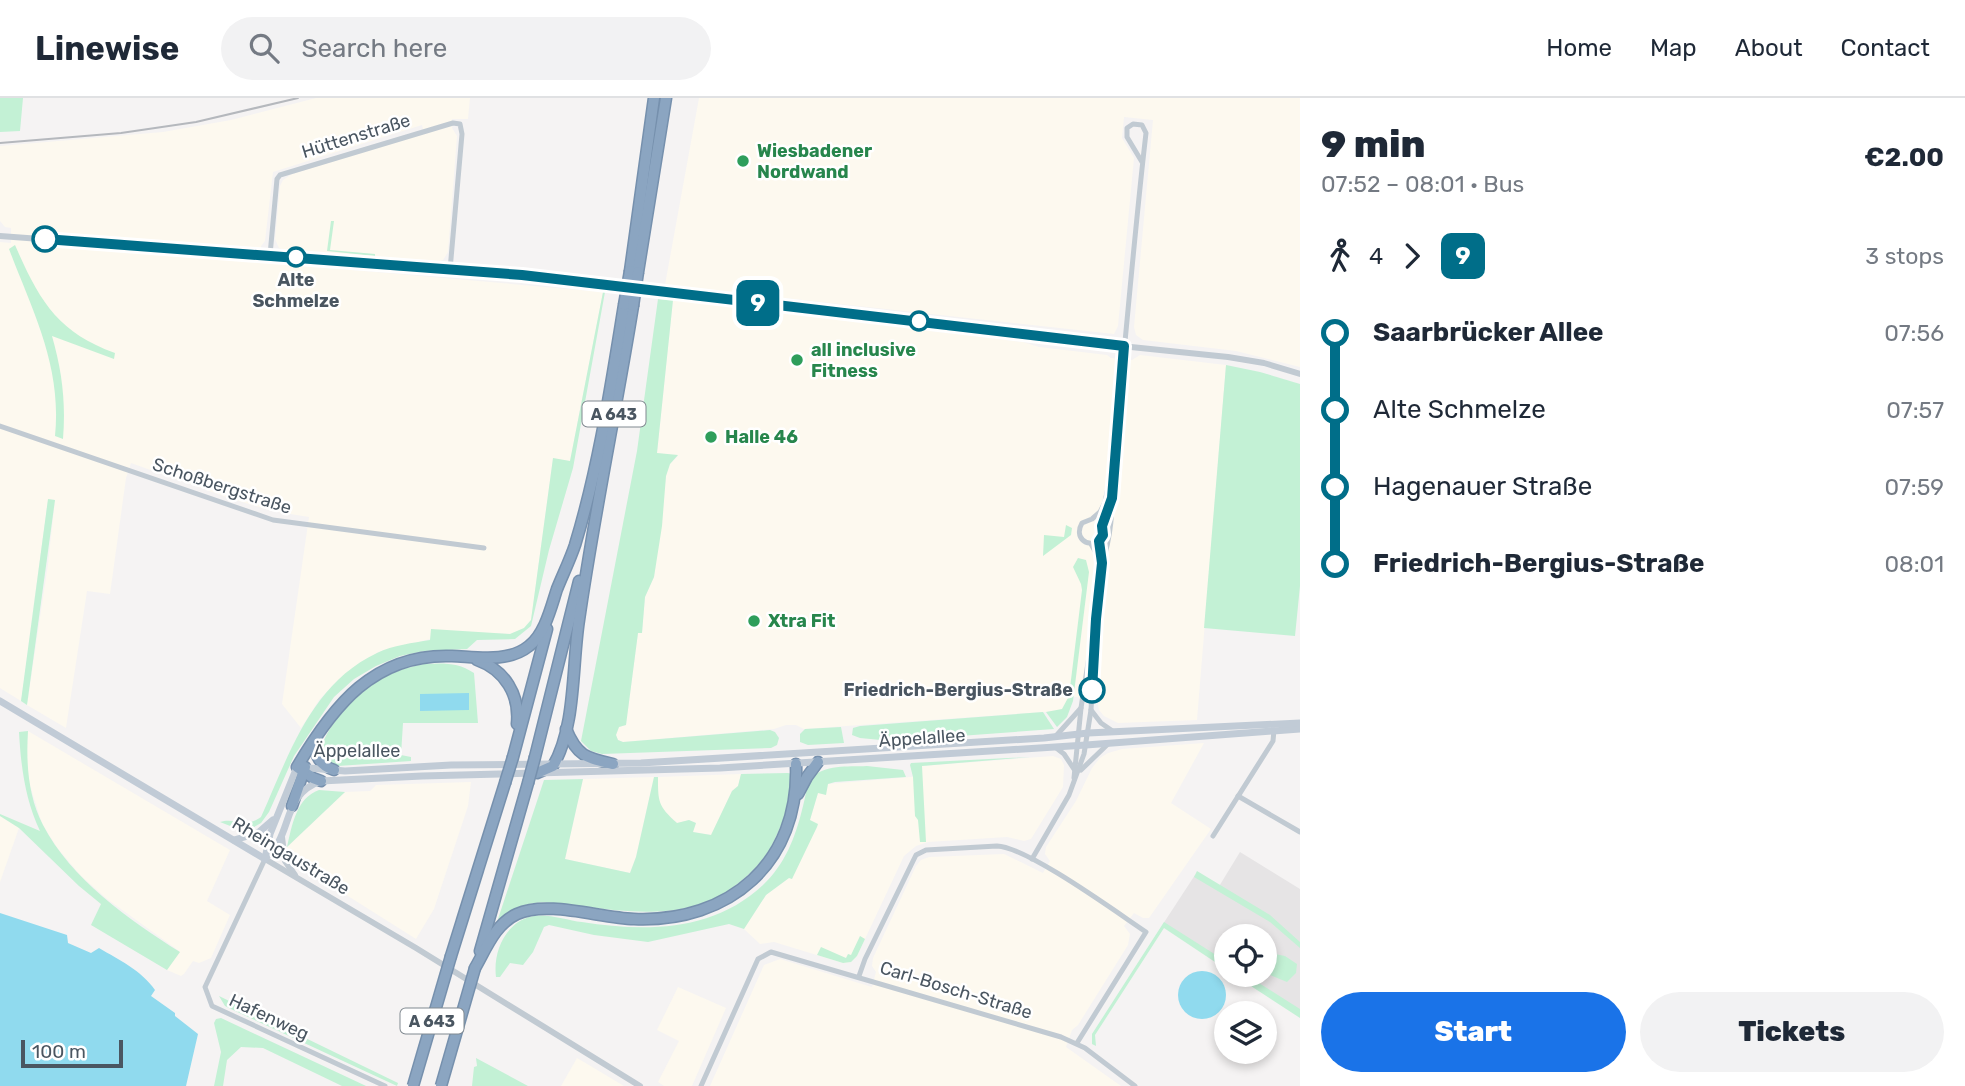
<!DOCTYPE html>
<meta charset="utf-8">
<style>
:root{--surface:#fff;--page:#f2f2f3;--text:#1f2937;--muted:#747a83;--line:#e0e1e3;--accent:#1a73e8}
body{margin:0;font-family:Rubik,sans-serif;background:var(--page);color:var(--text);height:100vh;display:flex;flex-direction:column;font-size:26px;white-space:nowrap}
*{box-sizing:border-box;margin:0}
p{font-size:23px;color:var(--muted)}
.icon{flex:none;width:38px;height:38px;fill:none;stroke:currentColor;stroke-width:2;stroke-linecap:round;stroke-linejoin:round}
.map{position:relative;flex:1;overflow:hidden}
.sheet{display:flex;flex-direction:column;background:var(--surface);width:665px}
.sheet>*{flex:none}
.badge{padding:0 14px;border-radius:10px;font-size:24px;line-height:46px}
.fabs{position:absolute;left:1214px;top:826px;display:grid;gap:14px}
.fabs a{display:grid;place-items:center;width:63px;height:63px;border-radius:50%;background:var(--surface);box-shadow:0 4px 10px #0003;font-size:35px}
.scale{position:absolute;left:21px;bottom:18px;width:102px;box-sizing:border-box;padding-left:7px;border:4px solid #4a5661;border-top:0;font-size:19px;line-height:24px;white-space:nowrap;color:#4a5661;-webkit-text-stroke:5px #fff;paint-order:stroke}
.map>.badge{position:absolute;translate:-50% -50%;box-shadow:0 0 0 4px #fff}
.legs{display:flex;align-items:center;gap:10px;height:77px;padding:0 21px;font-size:23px}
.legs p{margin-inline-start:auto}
.head{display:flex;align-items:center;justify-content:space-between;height:119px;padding:0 21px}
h1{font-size:38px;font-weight:800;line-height:52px}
.button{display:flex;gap:14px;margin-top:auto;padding:14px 21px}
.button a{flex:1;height:80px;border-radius:42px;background:var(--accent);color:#fff;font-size:28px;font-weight:800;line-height:80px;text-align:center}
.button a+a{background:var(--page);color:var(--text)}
ul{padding:0 21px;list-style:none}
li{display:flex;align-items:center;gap:24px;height:77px;font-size:26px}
li i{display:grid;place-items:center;width:10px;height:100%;margin:0 9px;background:currentColor}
li i::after{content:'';width:18px;height:18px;margin:-9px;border:5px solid;border-radius:50%;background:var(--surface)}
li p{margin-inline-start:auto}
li:first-child i{background:linear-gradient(#0000 50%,currentColor 0)}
li:last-child i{background:linear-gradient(currentColor 50%,#0000 0)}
header{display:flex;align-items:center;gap:42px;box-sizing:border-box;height:98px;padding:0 35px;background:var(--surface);border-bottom:2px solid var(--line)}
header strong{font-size:33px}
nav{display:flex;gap:38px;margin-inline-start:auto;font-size:24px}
.search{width:490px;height:63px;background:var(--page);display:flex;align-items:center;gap:18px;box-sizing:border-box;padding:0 24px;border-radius:38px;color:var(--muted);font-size:26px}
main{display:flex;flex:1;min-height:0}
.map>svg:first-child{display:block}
.commercial{fill:#fdf9ef}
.education{fill:#e6e4e5}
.green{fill:#c3f1d5}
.water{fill:#90daee}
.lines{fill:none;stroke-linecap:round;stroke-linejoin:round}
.motorway-casing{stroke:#7690ad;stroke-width:13}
.minor{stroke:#c1cad2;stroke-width:5}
.tertiary{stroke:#c1cad2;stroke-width:6}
.secondary{stroke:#c1cbd6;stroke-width:7}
.motorway{stroke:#8ba5c1;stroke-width:10}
.rail{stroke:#b5b8bd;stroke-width:2}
.motorway-bridge-casing{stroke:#7690ad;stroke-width:13;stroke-linecap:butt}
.motorway-bridge{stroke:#8ba5c1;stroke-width:10}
.line-1-casing{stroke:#fff;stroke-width:16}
.line-1{stroke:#006e89;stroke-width:10}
.leisure-dot{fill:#2e9e5b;stroke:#fff;stroke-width:2.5}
.stop-1-dot{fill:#fff;stroke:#006e89;stroke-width:3.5}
.labels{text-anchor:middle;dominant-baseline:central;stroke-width:5;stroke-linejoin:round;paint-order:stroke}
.shield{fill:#fff;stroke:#808990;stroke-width:2}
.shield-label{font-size:16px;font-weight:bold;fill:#4a5661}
.street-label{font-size:18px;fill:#4a5661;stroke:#fff}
.leisure-label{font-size:18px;font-weight:bold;fill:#27864d;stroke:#fff;text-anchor:start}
.stop-label{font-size:18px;font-weight:bold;fill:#4a5661;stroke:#fff}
</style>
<header>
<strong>Linewise</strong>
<div class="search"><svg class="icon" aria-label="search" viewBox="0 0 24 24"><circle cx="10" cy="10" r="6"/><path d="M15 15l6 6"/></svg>Search here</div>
<nav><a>Home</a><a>Map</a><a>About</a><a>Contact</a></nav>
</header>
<main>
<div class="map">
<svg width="1300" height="988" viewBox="0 0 1300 988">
<rect width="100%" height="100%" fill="#f5f3f3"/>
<g class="commercial">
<polygon points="316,0 470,0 468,21 452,21 452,30 457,38 448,154 443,162 438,164 284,152 279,150 275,141 280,88 283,82 292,76 424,35 422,27 273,74 265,143 261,148 260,164 603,194 570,363 553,361 531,522 524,530 510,536 491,535 430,541 378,554 337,583 319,602 301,630 282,606 309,419 272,413 226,399 131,365 126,380 110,496 87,493 66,630 27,607 48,466 55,402 48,401 21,603 0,590 0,144 11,145 11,130 5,129 0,123 0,48 163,34 231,22"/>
<polygon points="699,0 1300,0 1300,269 1236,253 1143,242 1136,237 1134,229 1153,22 1124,19 1122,40 1134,60 1118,228 1114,236 665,187"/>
<polygon points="673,202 1023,244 1039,249 1107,257 1111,260 1132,262 1140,257 1226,267 1197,622 1118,625 1104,618 1099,612 1097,602 1069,598 1064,610 1058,613 804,631 796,627 786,627 774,631 623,644 618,642 616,637 619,629 626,627 638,535 642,535 645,499 654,479 666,378 670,366 678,358 657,355"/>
<polygon points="28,633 230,752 207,803 230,817 211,860 199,865 193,863 184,876 181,878 167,872 179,853 107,801 81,778 58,751 42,726 28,681 26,661"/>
<polygon points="1204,645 1171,705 1211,731 1149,820 1143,820 1134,815 1124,828 1130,836 1128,847 1078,927 1072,932 1066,949 1121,988 710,988 764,867 780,861 872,889 876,874 872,868 873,860 916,768 921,762 929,759 1004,756 1043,775 1050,763 1045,756 1046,749 1076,703 1092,670 1100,660 1108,655 1122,651"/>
<polygon points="1053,658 1061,661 1064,667 1063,689 1031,741 1024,743 1007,739 928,744 916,748 904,758 857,858 851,864 843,865 774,844 760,846 744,831 766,797 789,780 792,781 818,695 828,686 922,678 922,668"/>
<polygon points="741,676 738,688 732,693 712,737 693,734 696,725 689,722 677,725 663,712 658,702 658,679"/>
<polygon points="654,679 636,759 630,775 565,761 583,681"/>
<polygon points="471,684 468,708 434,811 416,841 302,769 290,761 287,754 287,749 345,694 370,693 376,687"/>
<polygon points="0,718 19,730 0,784"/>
<polygon points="678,889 726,910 692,988 664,988 658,984 679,943 657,932"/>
<polygon points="577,960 589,967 624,988 561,988"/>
</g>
<polygon class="education" points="1240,754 1300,791 1300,916 1241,877 1265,877 1265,838 1227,838 1227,868 1163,826 1195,777 1218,790"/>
<g class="green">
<polygon points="0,0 23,0 20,33 0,34"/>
<polygon points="331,123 334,123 330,152 375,156 375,158 327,153"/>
<path d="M15,147C39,202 57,234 115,255L114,261L52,238C62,273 66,304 63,341L55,338C62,268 33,214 9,151Z"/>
<path d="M603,194H605L573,370L549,452L531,528L515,541L477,542L467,551L424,553L400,558L376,568L354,581L334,599L294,658L269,714L261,725L249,732L243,733L220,724C235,719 244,731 261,719C289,657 311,586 377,555C393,547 413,545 430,542L431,531L510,536L524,530L531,522L553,360L570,363Z"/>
<polygon points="658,201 673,202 657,355 678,357 670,366 666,378 662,428 654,479 645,499 642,535 638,535 626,627 619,629 616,637 618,642 623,644 770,632 775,634 779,640 777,647 771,650 602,656 591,653 581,643 637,353"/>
<polygon points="1226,267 1260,274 1300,286 1300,488 1295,538 1204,530"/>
<polygon points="48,401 55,402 27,607 21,603"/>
<polygon points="1066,427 1072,430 1071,437 1043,458 1044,437 1064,439"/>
<polygon points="1078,460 1086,462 1089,474 1073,603 1067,619 1057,629 1046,614 1062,611 1069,598 1082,492 1081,486 1073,469"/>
<path d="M424,566C442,565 458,564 474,575L478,625H403L401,657L411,659V663L338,668L330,667L321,659C318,634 358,595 378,583C392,574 408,569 424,566Z"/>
<polygon points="1043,614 1054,631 891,643 860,640 852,637 853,630 860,628"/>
<polygon points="841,629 844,645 808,647 800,644 800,636 805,631"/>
<path d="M28,633C26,665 28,698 43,727C71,781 129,822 180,854L167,872L91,827L101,806L79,788L19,730L0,718V716L40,733C25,701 21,669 19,634Z"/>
<polygon points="1030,659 922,668 926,744 920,744 918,722 915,718 913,679 910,667 911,665"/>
<path d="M867,668L903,672L906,679L835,684L828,686L826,697L818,695L810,722L818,726L817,729L792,781L789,780L766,797L744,831L729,826L648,844L594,837L549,827L544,829L533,854L523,867L510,865L500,879H496C493,855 504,827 529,819C544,814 566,822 582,824C645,834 713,834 763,787C785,766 795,740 802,712C805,702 806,691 810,681C825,666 847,669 867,668Z"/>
<path d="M788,675L792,676C794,699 782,727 772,747C762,766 745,781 728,793C686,820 634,815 587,809C569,807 548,802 529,806C516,809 507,816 497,824L544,682L583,681L565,761L630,775L636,759L654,679H658C658,704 658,708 677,725L689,722L696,725L693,734L711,737L732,693L738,688L741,676Z"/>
<path d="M319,692L345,694L287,749C292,728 296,700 319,692Z"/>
<polygon points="1197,773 1270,817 1300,844 1300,850 1270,824 1194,779"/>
<polygon points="1164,824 1227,864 1227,872 1164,830 1095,937 1096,948 1092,946 1092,936"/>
<polygon points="860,838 865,841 857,858 851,864 843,865 817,857 821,849 846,860 848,856 851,857"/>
<polygon points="1265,854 1285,858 1297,866 1296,875 1287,884 1265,875"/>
<polygon points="1234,877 1246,877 1300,911 1300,920"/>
<polygon points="219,898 398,985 397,988 231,911 225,908"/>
<polygon points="221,920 364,987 366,988 342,988 263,950 241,949 227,962 223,988 214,988 221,954 214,925 216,921"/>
<polygon points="476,960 528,988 472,988 474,969 477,968"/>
</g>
<g class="water">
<polygon points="469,595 469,612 420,613 420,596"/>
<path d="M0,815L67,837L68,845L91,855L99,850C119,862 141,872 155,892L151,898L175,915V918L198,936L186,988H0Z"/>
<circle cx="1202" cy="897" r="24"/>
</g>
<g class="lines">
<g class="motorway-casing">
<g id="motorway">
<polyline points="630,173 654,0"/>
<polyline points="638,174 666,0"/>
<path d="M477,562C505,572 520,597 517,626"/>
<path d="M566,631C577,658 586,660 613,666"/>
<path d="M315,644C315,659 320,667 334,672"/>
<polyline points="513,659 547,531"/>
<polyline points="535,659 579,483"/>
<path d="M537,675L553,668C576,629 572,567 579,522C594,417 616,313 633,208"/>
<path d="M321,683L313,680L297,669C333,608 374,555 452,558C477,559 508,565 529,548C545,536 551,509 557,491C563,476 570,462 575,447C599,368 611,287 624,207"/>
<polyline points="798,696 807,679 818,664"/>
<polyline points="292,708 305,669"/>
<polyline points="480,853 528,685"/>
<polyline points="451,858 505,685"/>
<path d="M475,870C486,851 495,826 517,816C547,802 600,820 634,821C730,825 800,764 796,666"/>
</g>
</g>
<g class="minor">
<polyline points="270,157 277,81 280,77 453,25 460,26 462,36 450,172"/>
<polyline points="0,328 273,422 484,450"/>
<path d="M1099,443C1086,450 1074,439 1082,425L1092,421L1100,414L1105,404L1110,380"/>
<polyline points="1091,446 1100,462"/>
<path d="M1102,465C1116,427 1111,384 1115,344C1126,241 1134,138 1146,35L1142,27L1133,26L1127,30V39L1142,64"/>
<polyline points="1091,612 1101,625 1114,634"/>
<polyline points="1055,639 1081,610"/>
<polyline points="1055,649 1064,656 1074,671"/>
<polyline points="1081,672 1109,645"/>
<polyline points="1074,680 1081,610 1093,533"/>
<polyline points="1238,698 1300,734"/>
<polyline points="1213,738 1273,643 1274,632"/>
<polyline points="265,761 205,889 212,908 385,988"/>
<polyline points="1032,761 1069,697 1084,656 1091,612 1096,521 1102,465 1099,443 1103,434 1102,428 1109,410"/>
<path d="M859,878L865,861L916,757L926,752L997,748C1027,749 1116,814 1146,834L1077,945"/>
<polyline points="701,988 758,861 771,854 1061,939 1085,950 1135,988"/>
</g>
<g class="tertiary">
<polyline points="0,138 522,177 1063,242 1228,259 1264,265 1300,276"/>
<polyline points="282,739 285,763 295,777"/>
<polyline points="265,761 416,850 640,988"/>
</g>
<g class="secondary">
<polyline points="0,603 265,761"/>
<polyline points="234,742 258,735 273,722"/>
<path d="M265,760C294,738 280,697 321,683L422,678L720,670L1086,647L1300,631"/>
<polyline points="265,761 270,736 297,669 345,673 451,667 641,665 1044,640 1088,635 1300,625"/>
</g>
<use href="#motorway" class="motorway"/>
<polyline class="rail" points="0,45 121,35 196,24 298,0"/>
<g class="motorway-bridge-casing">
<g id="motorway-bridge">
<polyline points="624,207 630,173"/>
<polyline points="633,208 638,174"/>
<polyline points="505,685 513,659"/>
<polyline points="528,685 535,659"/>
<polyline points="413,988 451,858"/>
<polyline points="441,988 475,870"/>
</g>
</g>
<use href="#motorway-bridge" class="motorway-bridge"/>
</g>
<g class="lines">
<g class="line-1-casing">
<polyline id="line-1" points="45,141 522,177 1124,248 1112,400 1102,428 1103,437 1099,443 1102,465 1096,521 1092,592"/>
</g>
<use href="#line-1" class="line-1"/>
</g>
<g class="leisure-dot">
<circle cx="743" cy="63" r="7"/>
<circle cx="797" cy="262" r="7"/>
<circle cx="711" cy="339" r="7"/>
<circle cx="754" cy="523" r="7"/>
</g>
<g class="stop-1-dot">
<circle cx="45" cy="141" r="12"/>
<circle cx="296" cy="159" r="9"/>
<circle cx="919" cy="223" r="9"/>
<circle cx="1092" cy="592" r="12"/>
</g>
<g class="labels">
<g class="shield">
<rect x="582.5" y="303.5" width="63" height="25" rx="5"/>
<rect x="400.5" y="910.5" width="63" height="25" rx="5"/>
</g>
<g class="shield-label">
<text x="614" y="316">A 643</text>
<text x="432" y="923">A 643</text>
</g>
<g class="street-label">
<text transform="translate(356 38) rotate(-17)">Hüttenstraße</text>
<text transform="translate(222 388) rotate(18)">Schoßbergstraße</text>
<text transform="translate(922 640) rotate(-4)">Äppelallee</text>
<text x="357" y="653">Äppelallee</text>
<text transform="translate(291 758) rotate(31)">Rheingaustraße</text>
<text transform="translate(956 892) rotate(17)">Carl-Bosch-Straße</text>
<text transform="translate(269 919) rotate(25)">Hafenweg</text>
</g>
<g class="leisure-label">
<text x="757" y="53">Wiesbadener<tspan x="757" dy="21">Nordwand</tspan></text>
<text x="811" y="252">all inclusive<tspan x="811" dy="21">Fitness</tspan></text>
<text x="725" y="339">Halle 46</text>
<text x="768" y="523">Xtra Fit</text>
</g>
<g class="stop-label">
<text x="296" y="182">Alte<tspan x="296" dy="21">Schmelze</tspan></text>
<text x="1073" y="592" text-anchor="end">Friedrich-Bergius-Straße</text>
</g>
</g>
</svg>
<div class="fabs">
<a><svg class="icon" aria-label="locate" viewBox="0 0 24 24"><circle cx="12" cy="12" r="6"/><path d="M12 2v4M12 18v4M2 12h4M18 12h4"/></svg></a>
<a><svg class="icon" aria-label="layers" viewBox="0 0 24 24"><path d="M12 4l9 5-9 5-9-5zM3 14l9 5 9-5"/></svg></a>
</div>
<div class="scale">100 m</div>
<b class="badge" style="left:758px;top:205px;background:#006e89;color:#fff">9</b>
</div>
<section class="sheet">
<div class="head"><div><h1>9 min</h1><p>07:52 – 08:01 · Bus</p></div><b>€2.00</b></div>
<div class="legs"><svg class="icon" aria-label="walk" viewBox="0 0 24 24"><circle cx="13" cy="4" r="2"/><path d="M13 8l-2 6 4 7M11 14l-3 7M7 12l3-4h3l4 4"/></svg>4<svg class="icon" aria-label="forward" viewBox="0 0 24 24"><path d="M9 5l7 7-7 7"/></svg><b class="badge" style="background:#006e89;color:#fff">9</b><p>3 stops</p></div>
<ul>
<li><i style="color:#006e89"></i><b>Saarbrücker Allee</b><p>07:56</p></li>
<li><i style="color:#006e89"></i><span>Alte Schmelze</span><p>07:57</p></li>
<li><i style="color:#006e89"></i><span>Hagenauer Straße</span><p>07:59</p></li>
<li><i style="color:#006e89"></i><b>Friedrich-Bergius-Straße</b><p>08:01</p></li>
</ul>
<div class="button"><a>Start</a><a>Tickets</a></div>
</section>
</main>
